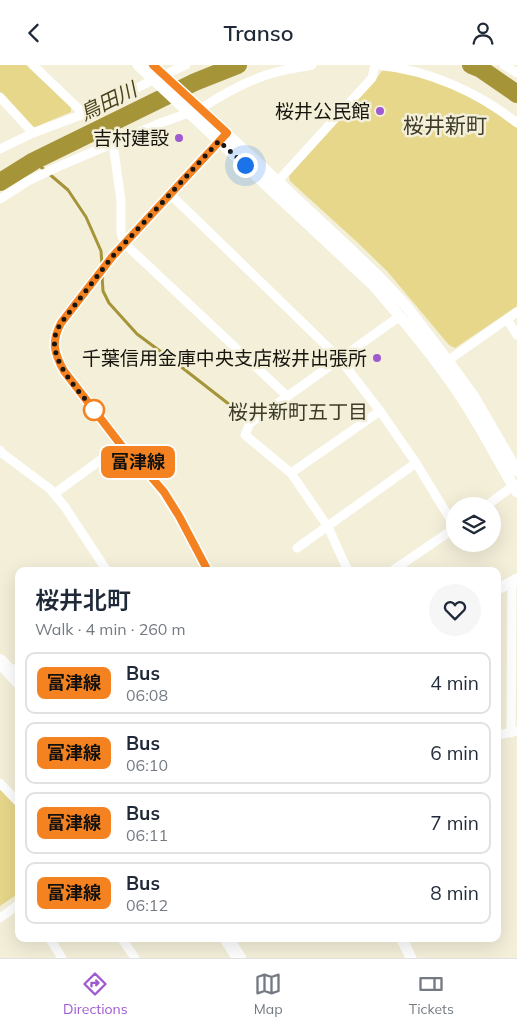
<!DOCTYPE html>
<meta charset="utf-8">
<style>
:root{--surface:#fff;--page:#f6f6f7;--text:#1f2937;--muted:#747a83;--line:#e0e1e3;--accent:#9e5ad0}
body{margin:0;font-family:Mulish,"Noto Sans JP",sans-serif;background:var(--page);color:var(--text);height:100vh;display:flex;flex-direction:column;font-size:19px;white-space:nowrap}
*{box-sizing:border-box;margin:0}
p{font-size:16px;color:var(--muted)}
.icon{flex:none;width:28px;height:28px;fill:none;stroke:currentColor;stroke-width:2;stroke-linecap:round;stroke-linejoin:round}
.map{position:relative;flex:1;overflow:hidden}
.sheet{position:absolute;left:15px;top:502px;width:486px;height:375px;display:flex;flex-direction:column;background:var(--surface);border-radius:10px;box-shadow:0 5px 20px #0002}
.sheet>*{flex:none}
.badge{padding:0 10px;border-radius:8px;font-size:18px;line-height:32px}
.controls{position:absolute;left:446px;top:432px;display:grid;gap:10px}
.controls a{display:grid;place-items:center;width:55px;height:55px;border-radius:50%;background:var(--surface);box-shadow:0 5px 20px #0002;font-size:25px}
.you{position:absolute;width:25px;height:25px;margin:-12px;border:4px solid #fff;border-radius:50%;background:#1a73e8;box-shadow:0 0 0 8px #1a73e833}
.map>.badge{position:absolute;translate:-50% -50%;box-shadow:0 0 0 2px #fff}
.round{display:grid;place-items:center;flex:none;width:52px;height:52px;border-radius:26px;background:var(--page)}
.head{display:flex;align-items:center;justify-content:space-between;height:85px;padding:0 20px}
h1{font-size:24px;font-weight:600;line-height:38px}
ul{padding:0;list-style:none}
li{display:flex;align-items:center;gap:15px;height:62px;margin:0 10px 8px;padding:0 10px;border:2px solid var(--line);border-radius:10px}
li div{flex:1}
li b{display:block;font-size:19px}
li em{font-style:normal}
li .badge{min-width:55px;font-weight:700;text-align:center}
header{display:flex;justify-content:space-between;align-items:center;height:65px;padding:0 20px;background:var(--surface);font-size:22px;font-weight:600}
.tab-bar{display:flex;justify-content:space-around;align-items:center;height:70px;border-top:1px solid var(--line);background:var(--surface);font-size:14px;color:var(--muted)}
.tab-bar a{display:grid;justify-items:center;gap:2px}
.tab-bar .on{color:var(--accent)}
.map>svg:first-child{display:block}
.green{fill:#e6d78a}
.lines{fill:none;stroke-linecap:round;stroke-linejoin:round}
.stream{stroke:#a59438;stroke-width:3}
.river{stroke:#a59438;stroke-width:18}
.minor{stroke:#fff;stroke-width:9}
.tertiary{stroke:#fff;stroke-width:11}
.primary{stroke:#fff;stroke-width:14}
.line-casing{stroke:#fff;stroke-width:11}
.line{stroke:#f58220;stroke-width:8}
.walk{stroke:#17150e;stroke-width:5;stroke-dasharray:0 9}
.poi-dot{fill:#9e5ad0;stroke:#f3efd9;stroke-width:2}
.stop-dot{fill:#fff;stroke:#f58220;stroke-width:2.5}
.labels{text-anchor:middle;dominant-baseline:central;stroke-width:5;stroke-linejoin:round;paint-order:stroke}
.poi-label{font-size:19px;fill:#17150e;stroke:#f3efd9;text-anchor:end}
.water-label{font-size:20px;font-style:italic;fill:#4a431c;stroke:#f3efd9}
.neighbourhood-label{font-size:20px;fill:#3e3b29;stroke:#f3efd9}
.quarter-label{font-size:21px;fill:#3e3b29;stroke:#f3efd9}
</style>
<header><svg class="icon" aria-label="back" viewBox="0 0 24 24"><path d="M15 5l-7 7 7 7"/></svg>Transo<svg class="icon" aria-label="person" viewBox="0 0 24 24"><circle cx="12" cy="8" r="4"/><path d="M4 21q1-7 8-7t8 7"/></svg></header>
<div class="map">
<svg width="517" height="893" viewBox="0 0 517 893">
<rect width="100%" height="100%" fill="#f3efd9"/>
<g class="green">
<polygon points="0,0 26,0 71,42 71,47 35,62 31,61 0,27"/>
<path d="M382,6C414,7 458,22 486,39C497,46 507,54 517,62V241L455,283L449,280L387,206L357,177L290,116L289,111L376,14Z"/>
<polygon points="0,725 5,728 19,743 19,828 0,841"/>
</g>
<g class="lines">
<g class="stream">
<polyline points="34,96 68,125 86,152 101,186 102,199"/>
<polyline points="102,210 103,226 109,238 137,269 180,301 239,347"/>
</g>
<g class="river">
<polyline points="471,0 481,4 517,29"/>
<polyline points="0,117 34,96 195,17 238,0"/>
</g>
<g class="minor">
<polyline points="33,0 84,49"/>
<path d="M380,0C430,6 478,27 517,58"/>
<polyline points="504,0 517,8"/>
<polyline points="164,10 186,0"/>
<polyline points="0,32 33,68"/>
<path d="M200,44C226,27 255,11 285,5C294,3 303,2 312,0"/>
<polyline points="113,78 121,136 121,168 124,178 287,331"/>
<polyline points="0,84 33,68 84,49 153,15"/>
<polyline points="278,116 372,13 375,0"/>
<polyline points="170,129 340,294 380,346 416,398 455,462"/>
<polyline points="0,134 28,116 62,100 163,57 189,48"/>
<polyline points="507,254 517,270"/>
<polyline points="443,299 517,247"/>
<polyline points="0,385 2,388 50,424 65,442 107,506"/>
<polyline points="291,408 380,346"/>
<polyline points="54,429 121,380"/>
<polyline points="486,441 513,421"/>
<polyline points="297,483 416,398"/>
<polyline points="348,506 328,462 291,408 245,370 250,358 400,251"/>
<polyline points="392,506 455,463"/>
<polyline points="11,608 19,601"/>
<polyline points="511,668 512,517"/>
<polyline points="498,670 517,666"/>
<polyline points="0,718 19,738"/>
<polyline points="0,853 19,839"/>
<polyline points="50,874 62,893"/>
<polyline points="122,874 135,893"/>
</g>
<g class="tertiary">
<path d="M138,0L373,220C405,257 438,296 465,338C484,367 499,398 517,427"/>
<polyline points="153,0 351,185 381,214 407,242 448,296 474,332 517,406"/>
<path d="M208,506L179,451L163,427L146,405L121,380L64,306C54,287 51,277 61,258L112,192L227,68"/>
<polyline points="498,524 517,514"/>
<polyline points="402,874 411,893"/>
</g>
<g class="primary">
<polyline points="0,596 19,617"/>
<polyline points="227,874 239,893"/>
</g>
</g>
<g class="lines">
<g class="line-casing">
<path id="line" d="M153,0L227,68L112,192L61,258C51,277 54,288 64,306L121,380L146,406L164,427L179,451L208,506"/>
</g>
<use href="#line" class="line"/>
<path class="walk" d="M94,345L95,346C80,327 47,295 56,268C57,265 59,261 61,258L112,192L219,76L245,100"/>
</g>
<g class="poi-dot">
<circle cx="380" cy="46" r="5"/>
<circle cx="179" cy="73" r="5"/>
<circle cx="377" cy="293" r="5"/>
</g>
<circle class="stop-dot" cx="94" cy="345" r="10"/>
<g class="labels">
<g class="poi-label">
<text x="370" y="46">桜井公民館</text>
<text x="169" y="73">吉村建設</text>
<text x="367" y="293">千葉信用金庫中央支店桜井出張所</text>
</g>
<g class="water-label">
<text transform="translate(108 36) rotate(-26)">鳥田川</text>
</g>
<g class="neighbourhood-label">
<text x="298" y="346">桜井新町五丁目</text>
</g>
<g class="quarter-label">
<text x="445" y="60">桜井新町</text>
</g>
</g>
</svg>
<div class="controls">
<a><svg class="icon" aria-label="layers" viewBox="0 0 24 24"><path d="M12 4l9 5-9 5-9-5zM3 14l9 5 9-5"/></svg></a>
</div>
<div class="you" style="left:245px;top:100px"></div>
<b class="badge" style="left:138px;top:397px;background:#f58220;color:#111">富津線</b>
<section class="sheet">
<div class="head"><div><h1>桜井北町</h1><p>Walk · 4 min · 260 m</p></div><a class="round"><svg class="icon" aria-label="heart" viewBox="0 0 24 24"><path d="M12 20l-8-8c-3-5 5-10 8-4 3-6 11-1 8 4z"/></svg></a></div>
<ul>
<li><span class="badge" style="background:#f58220;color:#111">富津線</span><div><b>Bus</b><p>06:08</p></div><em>4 min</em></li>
<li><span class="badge" style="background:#f58220;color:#111">富津線</span><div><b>Bus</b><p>06:10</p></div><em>6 min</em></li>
<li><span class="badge" style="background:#f58220;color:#111">富津線</span><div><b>Bus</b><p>06:11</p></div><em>7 min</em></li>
<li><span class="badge" style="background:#f58220;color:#111">富津線</span><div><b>Bus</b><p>06:12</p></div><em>8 min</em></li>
</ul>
</section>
</div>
<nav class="tab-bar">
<a class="on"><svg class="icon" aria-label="directions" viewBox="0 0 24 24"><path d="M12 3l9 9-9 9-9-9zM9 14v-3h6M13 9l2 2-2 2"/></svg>Directions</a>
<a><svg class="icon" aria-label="map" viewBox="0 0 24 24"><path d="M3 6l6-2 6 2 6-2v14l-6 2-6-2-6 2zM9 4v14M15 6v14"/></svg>Map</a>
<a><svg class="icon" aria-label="tickets" viewBox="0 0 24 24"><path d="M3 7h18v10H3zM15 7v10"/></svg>Tickets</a>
</nav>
